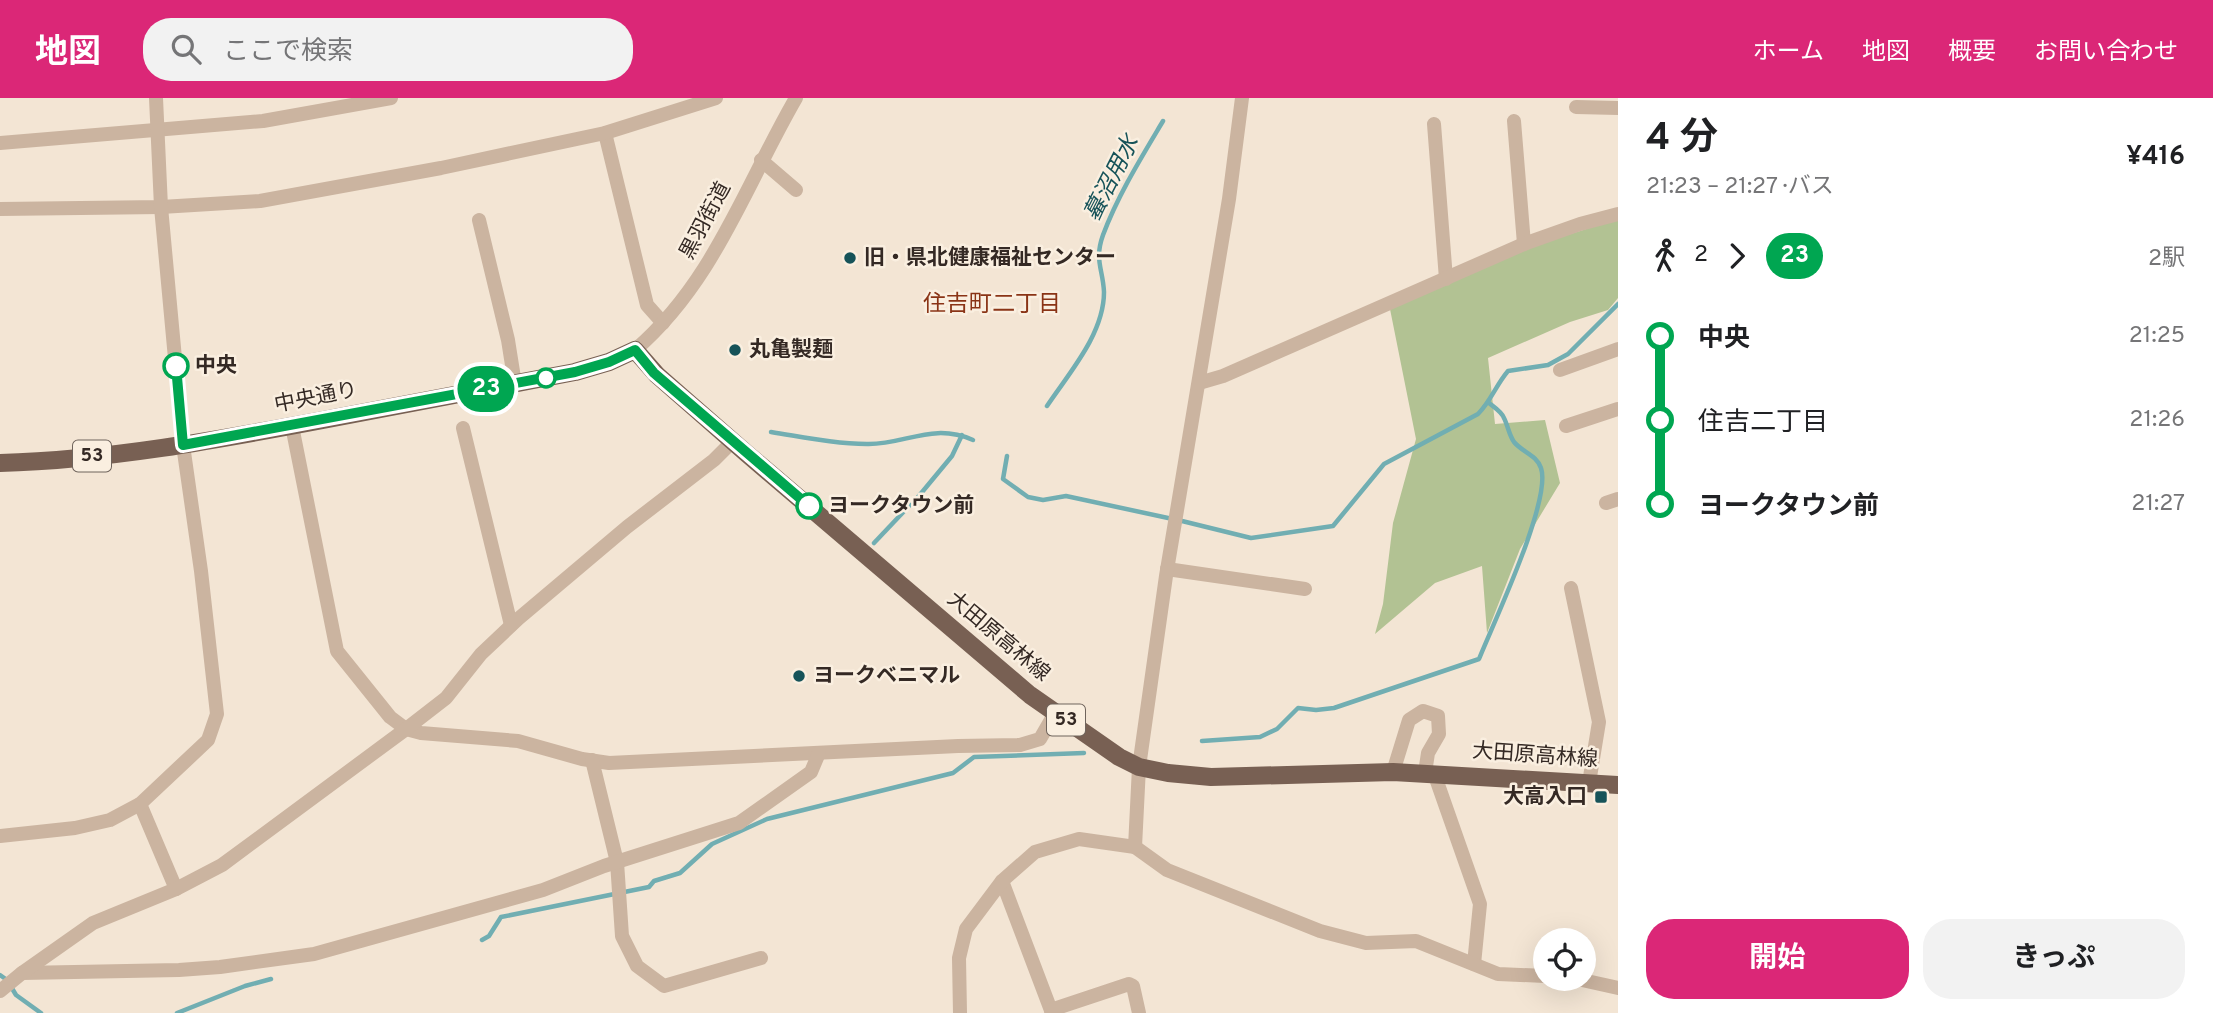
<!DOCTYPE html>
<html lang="ja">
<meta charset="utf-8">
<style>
:root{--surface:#fff;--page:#f2f2f2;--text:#202124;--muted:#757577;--accent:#db2777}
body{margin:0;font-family:Overpass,"Noto Sans JP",sans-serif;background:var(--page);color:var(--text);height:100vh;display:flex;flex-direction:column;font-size:26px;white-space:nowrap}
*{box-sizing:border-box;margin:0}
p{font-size:23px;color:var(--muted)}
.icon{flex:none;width:38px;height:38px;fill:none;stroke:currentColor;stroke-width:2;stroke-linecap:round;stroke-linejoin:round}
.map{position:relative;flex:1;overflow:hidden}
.details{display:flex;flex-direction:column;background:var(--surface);width:595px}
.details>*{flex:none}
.badge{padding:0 14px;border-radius:23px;font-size:24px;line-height:46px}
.fabs{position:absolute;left:1533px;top:830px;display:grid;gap:14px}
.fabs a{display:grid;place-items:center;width:63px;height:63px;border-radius:50%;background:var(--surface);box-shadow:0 7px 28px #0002;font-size:35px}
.map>.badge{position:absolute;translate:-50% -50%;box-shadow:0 0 0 4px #fff}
.legs{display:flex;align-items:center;gap:10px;height:77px;padding:0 28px;font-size:23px}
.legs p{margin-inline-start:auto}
.overview{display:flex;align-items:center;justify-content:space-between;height:119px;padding:0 28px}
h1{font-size:38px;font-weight:700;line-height:52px}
.action{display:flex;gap:14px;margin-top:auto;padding:14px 28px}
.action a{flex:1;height:80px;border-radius:28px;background:var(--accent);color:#fff;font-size:28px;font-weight:700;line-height:80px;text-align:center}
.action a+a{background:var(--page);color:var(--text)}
ul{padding:0 28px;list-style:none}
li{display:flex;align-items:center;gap:24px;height:84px;font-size:26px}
li i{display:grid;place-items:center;width:10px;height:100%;margin:0 9px;background:currentColor}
li i::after{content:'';width:18px;height:18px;margin:-9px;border:5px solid;border-radius:50%;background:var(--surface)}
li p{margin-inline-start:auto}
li:first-child i{background:linear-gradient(#0000 50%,currentColor 0)}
li:last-child i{background:linear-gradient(currentColor 50%,#0000 0)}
header{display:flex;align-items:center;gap:42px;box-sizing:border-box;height:98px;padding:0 35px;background:var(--accent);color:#fff}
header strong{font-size:33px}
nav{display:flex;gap:38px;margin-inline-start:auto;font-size:24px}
.search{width:490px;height:63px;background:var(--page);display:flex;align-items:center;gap:18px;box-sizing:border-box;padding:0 24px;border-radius:28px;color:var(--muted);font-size:26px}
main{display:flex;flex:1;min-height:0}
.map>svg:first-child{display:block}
.green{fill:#b2c293}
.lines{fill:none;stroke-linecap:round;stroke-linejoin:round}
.stream{stroke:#71aeb2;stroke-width:4.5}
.minor{stroke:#cbb4a0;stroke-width:14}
.major{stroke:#786053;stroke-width:18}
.line-1-casing{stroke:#fff;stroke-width:16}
.line-1{stroke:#00a651;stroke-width:10}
.poi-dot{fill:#165359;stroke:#faefe0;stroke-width:2.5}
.stop-1-dot{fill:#fff;stroke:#00a651;stroke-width:3.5}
.labels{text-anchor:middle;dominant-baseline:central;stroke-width:5;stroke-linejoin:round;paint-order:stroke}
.shield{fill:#faefe0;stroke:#6f645c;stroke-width:2}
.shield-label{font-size:19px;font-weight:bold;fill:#342924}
.street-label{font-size:21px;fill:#342924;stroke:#faefe0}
.poi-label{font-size:21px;font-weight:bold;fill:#342924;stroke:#faefe0;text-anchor:start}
.stop-label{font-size:21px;font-weight:bold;fill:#342924;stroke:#faefe0;text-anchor:start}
.water-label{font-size:23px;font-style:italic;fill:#165359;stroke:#faefe0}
.neighbourhood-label{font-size:23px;fill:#8a3416;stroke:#faefe0}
</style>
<header>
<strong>地図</strong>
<div class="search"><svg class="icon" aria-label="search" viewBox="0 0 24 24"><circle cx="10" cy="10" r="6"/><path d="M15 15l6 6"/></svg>ここで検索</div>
<nav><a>ホーム</a><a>地図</a><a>概要</a><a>お問い合わせ</a></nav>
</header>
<main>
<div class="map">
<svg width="1618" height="915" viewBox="0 0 1618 915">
<rect width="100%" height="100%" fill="#f3e5d4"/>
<polygon class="green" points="1618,121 1618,200 1608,212 1570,224 1488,260 1495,326 1545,322 1560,385 1520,451 1487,535 1482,468 1435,485 1375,536 1383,506 1393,425 1416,341 1390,211 1526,150"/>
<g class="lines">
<g class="stream">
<path d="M1047,308C1069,275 1104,236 1104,194C1103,171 1094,162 1103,137C1118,97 1141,60 1163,23"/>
<path d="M771,334C803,339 835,346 867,346C905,347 932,324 973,342"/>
<path d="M1007,358L1003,381L1028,399L1043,402L1066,398L1182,423L1251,440L1333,428L1384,366L1478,316C1491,303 1496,287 1508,273L1548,267L1568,256L1618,206"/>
<polyline points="918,399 952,358 962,337"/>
<polyline points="874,445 910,407"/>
<path d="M1202,643L1260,639L1277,631L1298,610L1316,612L1334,610L1479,561C1493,526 1552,402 1541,370C1537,357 1522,354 1514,344C1509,337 1508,328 1504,320C1502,314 1494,309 1489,305"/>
<polyline points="482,842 489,838 501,819 649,789 654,783 680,775 712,746 767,721 953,675 974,659 1084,655"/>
<polyline points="0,877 7,882 16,897 41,915"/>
<polyline points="177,915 245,888 271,881"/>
</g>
<g class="minor">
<polyline points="1576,9 1618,10"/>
<polyline points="1514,23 1524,146"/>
<polyline points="1434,26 1446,181"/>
<polyline points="605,35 647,207 663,225"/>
<polyline points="0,45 263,23 391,0"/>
<polyline points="761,62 796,92"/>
<polyline points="0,111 161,109 260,103 441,70 605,35 716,0"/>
<polyline points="479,122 508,242 515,286"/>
<path d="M635,252C714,184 745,88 796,0"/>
<polyline points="1560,272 1618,251"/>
<polyline points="1199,285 1223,278 1524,146 1580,126 1618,116"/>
<polyline points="292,328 337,553 390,619 406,631 421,635 518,643 582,661 609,665 958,648 1020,647 1040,641 1055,615"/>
<polyline points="1566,328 1618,311"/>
<polyline points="463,330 511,527"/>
<polyline points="1606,405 1618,401"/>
<polyline points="1167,471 1305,491"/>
<polyline points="1571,490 1599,624 1589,685"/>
<polyline points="592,662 617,764 622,838 637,868 664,888 761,860"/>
<polyline points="1393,674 1409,622 1423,613 1438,618 1439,636 1428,655 1425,675"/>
<polyline points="1434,675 1480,806 1474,866"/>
<polyline points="140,706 176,791"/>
<polyline points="0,738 75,730 110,722 140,706 208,642 217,616 201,473 183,347 161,109 156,0"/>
<polyline points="1135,749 1167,772 1320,833 1366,845 1416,843 1498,876 1545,878"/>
<polyline points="1002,783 1052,915"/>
<polyline points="22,875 179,872 220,869 314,856 543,792 604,768 739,725 811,674 819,655"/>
<polyline points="1573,880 1618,890"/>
<polyline points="0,893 22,875 93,825 176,791 222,767 406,631 446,600 481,556 518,521 627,429 714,362 733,343"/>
<polyline points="1051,912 1129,886 1133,888 1139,915"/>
<polyline points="960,915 959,860 966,831 1002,783 1035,754 1079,741 1135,749 1139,669 1166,478 1229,101 1242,0"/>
</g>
<path class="major" d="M0,365C108,362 217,342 323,322C407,306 491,290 575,274L609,264L635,252L657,277L746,355L1030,597L1119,659L1139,669L1168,675L1211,679L1393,674L1618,687"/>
</g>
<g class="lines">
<g class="line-1-casing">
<polyline id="line-1" points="176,268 183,347 575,274 609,264 635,252 654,275 809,408"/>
</g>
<use href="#line-1" class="line-1"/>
</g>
<g class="poi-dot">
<circle cx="850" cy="160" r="7"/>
<circle cx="735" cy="252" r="7"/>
<circle cx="799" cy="578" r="7"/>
<rect x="1594" y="692" width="14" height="14" rx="3.5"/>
</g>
<g class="stop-1-dot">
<circle cx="176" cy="268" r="12"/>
<circle cx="546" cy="280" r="9"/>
<circle cx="809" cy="408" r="12"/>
</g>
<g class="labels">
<g class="shield">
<rect x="73" y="342.5" width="38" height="31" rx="5"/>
<rect x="1047" y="606.5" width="38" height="31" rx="5"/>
</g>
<g class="shield-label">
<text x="92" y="358">53</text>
<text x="1066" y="622">53</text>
</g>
<g class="street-label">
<text transform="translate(706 123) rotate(-62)">黒羽街道</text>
<text transform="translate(316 300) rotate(-11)">中央通り</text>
<text transform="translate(998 539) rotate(40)">大田原高林線</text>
<text transform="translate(1535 658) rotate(4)">大田原高林線</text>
</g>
<g class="poi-label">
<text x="864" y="160">旧・県北健康福祉センター</text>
<text x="749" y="252">丸亀製麺</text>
<text x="813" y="578">ヨークベニマル</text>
<text x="1587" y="699" text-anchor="end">大高入口</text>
</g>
<g class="stop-label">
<text x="195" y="268">中央</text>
<text x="828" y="408">ヨークタウン前</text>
</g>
<g class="water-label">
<text transform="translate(1113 81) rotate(-63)">蟇沼用水</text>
</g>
<g class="neighbourhood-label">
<text x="992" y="207">住吉町二丁目</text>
</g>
</g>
</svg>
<div class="fabs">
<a><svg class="icon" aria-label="locate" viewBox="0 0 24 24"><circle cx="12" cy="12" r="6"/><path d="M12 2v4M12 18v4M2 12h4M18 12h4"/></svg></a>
</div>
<b class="badge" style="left:486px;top:291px;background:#00a651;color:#fff">23</b>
</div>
<section class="details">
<div class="overview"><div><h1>4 分</h1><p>21:23 – 21:27 · バス</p></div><b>¥416</b></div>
<div class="legs"><svg class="icon" aria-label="walk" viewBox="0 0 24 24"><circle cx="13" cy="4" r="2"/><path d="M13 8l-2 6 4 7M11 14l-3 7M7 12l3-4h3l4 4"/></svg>2<svg class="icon" aria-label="forward" viewBox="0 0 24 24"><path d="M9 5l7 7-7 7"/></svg><b class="badge" style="background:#00a651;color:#fff">23</b><p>2駅</p></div>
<ul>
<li><i style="color:#00a651"></i><b>中央</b><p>21:25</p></li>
<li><i style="color:#00a651"></i><span>住吉二丁目</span><p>21:26</p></li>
<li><i style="color:#00a651"></i><b>ヨークタウン前</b><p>21:27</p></li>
</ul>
<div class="action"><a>開始</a><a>きっぷ</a></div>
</section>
</main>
